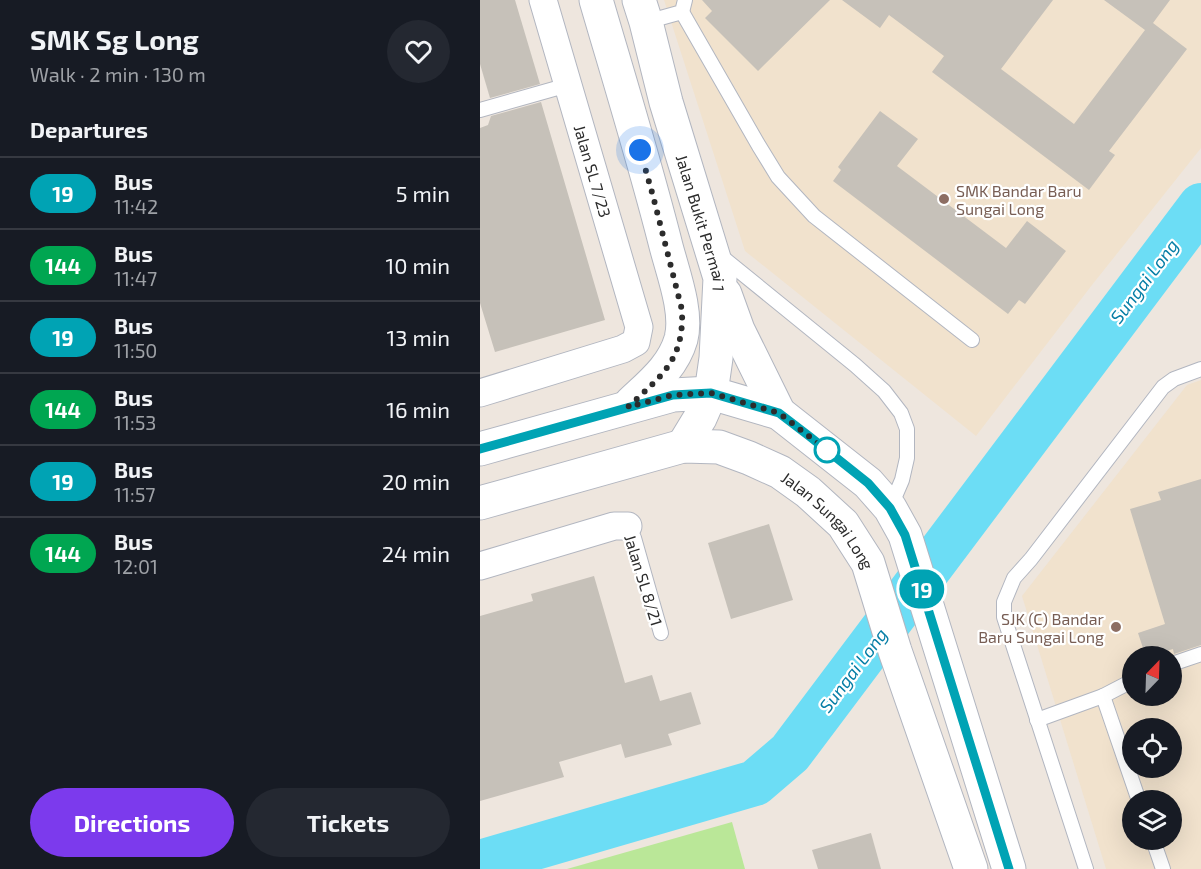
<!DOCTYPE html>
<meta charset="utf-8">
<style>
:root{--surface:#171b24;--page:#242831;--text:#f1f3f6;--muted:#9ea1a6;--line:#363941;--accent:#7c3aed}
body{margin:0;font-family:"Exo 2",sans-serif;background:var(--page);color:var(--text);height:100vh;display:flex;flex-direction:column;font-size:22px;white-space:nowrap}
*{box-sizing:border-box;margin:0}
p{font-size:20px;color:var(--muted)}
.icon{flex:none;width:33px;height:33px;fill:none;stroke:currentColor;stroke-width:2;stroke-linecap:round;stroke-linejoin:round}
.map{position:relative;flex:1;overflow:hidden}
.drawer{display:flex;flex-direction:column;background:var(--surface);width:480px}
.drawer>*{flex:none}
.badge{padding:0 12px;border-radius:20px;font-size:21px;line-height:39px}
.needle{width:39px;rotate:23deg}
.fabs{position:absolute;left:642px;top:646px;display:grid;gap:12px}
.fabs a{display:grid;place-items:center;width:60px;height:60px;border-radius:50%;background:var(--surface);box-shadow:0 6px 24px #0002;font-size:30px}
.you{position:absolute;width:30px;height:30px;margin:-15px;border:4px solid #fff;border-radius:50%;background:#1a73e8;box-shadow:0 0 0 9px #1a73e833}
.map>.badge{position:absolute;translate:-50% -50%;box-shadow:0 0 0 3px #fff}
h2{padding:0 30px;font-size:22px;line-height:54px}
.round{display:grid;place-items:center;flex:none;width:63px;height:63px;border-radius:32px;background:var(--page)}
.headline{display:flex;align-items:center;justify-content:space-between;height:102px;padding:0 30px}
h1{font-size:28px;font-weight:700;line-height:45px}
.button{display:flex;gap:12px;margin-top:auto;padding:12px 30px}
.button a{flex:1;height:69px;border-radius:36px;background:var(--accent);color:#fff;font-size:24px;font-weight:700;line-height:69px;text-align:center}
.button a+a{background:var(--page);color:var(--text)}
ul{padding:0;list-style:none}
li{display:flex;align-items:center;gap:18px;height:72px;padding:0 30px;border-top:2px solid var(--line)}
li div{flex:1}
li b{display:block;font-size:22px}
li em{font-style:normal}
li .badge{min-width:66px;font-weight:700;text-align:center}
main{display:flex;flex:1;min-height:0}
.map>svg:first-child{display:block}
.education{fill:#f1e2cd;fill-rule:evenodd}
.green{fill:#bae798}
.lines{fill:none;stroke-linecap:round;stroke-linejoin:round}
.river{stroke:#6cddf5;stroke-width:46}
.building{fill:#c6c1b9}
.service-casing{stroke:#b2b6c0;stroke-width:16}
.minor-casing{stroke:#b2b6c0;stroke-width:29}
.tertiary-casing{stroke:#b2b6c0;stroke-width:35}
.service{stroke:#fff;stroke-width:14}
.minor{stroke:#fff;stroke-width:27}
.tertiary{stroke:#fff;stroke-width:33}
.line-casing{stroke:#fff;stroke-width:14}
.line{stroke:#00a3b4;stroke-width:9}
.walk{stroke:#2c2c2c;stroke-width:6;stroke-dasharray:0 10.8}
.education-dot{fill:#8d6e63;stroke:#fff;stroke-width:2}
.stop-dot{fill:#fff;stroke:#00a3b4;stroke-width:3}
.labels{text-anchor:middle;dominant-baseline:central;stroke-width:4.5;stroke-linejoin:round;paint-order:stroke}
.street-label{font-size:16px;fill:#2c2c2c;stroke:#fff}
.education-label{font-size:16px;fill:#785e54;stroke:#fff;text-anchor:start}
.water-label{font-size:18px;font-style:italic;fill:#067ea6;stroke:#fff}
</style>
<main>
<section class="drawer">
<div class="headline"><div><h1>SMK Sg Long</h1><p>Walk · 2 min · 130 m</p></div><a class="round"><svg class="icon" aria-label="heart" viewBox="0 0 24 24"><path d="M12 20l-8-8c-3-5 5-10 8-4 3-6 11-1 8 4z"/></svg></a></div>
<h2>Departures</h2>
<ul>
<li><span class="badge" style="background:#00a3b4;color:#fff">19</span><div><b>Bus</b><p>11:42</p></div><em>5 min</em></li>
<li><span class="badge" style="background:#00a651;color:#fff">144</span><div><b>Bus</b><p>11:47</p></div><em>10 min</em></li>
<li><span class="badge" style="background:#00a3b4;color:#fff">19</span><div><b>Bus</b><p>11:50</p></div><em>13 min</em></li>
<li><span class="badge" style="background:#00a651;color:#fff">144</span><div><b>Bus</b><p>11:53</p></div><em>16 min</em></li>
<li><span class="badge" style="background:#00a3b4;color:#fff">19</span><div><b>Bus</b><p>11:57</p></div><em>20 min</em></li>
<li><span class="badge" style="background:#00a651;color:#fff">144</span><div><b>Bus</b><p>12:01</p></div><em>24 min</em></li>
</ul>
<div class="button"><a>Directions</a><a>Tickets</a></div>
</section>
<div class="map">
<svg width="721" height="869" viewBox="0 0 721 869">
<rect width="100%" height="100%" fill="#eee6de"/>
<g class="education">
<polygon points="184,0 721,0 721,148 612,285 496,436 265,251"/>
<path d="M721,380V869H626L542,596L707,385ZM652,657H692V696H652ZM652,729H692V768H652ZM652,801H692V840H652Z"/>
</g>
<polygon class="green" points="252,822 265,869 87,869"/>
<g class="lines">
<polyline class="river" points="0,863 275,783 310,753 721,206"/>
</g>
<g class="building">
<polygon points="0,0 35,0 60,84 10,98 0,64"/>
<polygon points="222,0 350,0 278,71 225,18 232,11"/>
<polygon points="362,0 573,0 521,69 594,124 665,30 624,0 690,0 673,23 707,49 629,151 635,155 609,190 452,72 464,56 409,15 400,28"/>
<polygon points="61,102 125,320 15,352 0,303 0,128 8,125 11,116"/>
<polygon points="400,111 438,139 417,166 526,248 547,221 586,251 545,304 539,300 528,314 353,181 361,170 358,167"/>
<polygon points="721,479 721,645 694,654 693,649 666,657 658,633 685,624 650,509 681,500 678,492"/>
<polygon points="289,524 313,600 251,619 228,543"/>
<polygon points="114,576 145,683 172,675 180,701 211,692 221,724 188,734 192,745 145,758 141,744 79,762 84,777 0,801 0,616 53,601 51,594"/>
<polygon points="391,833 401,869 338,869 332,850"/>
</g>
<g class="lines">
<g class="service-casing">
<g id="service">
<polyline points="202,12 279,146 298,177 334,216 492,340"/>
<polyline points="166,22 202,12 205,0"/>
<polyline points="0,110 88,85"/>
<polyline points="242,257 375,365 404,391 421,413 427,429 427,458 422,480 410,508"/>
<polyline points="148,526 154,538 181,633"/>
<polyline points="692,664 721,654"/>
<polyline points="652,681 623,696 659,801"/>
<polyline points="557,720 623,696"/>
<polyline points="673,840 683,869"/>
<polyline points="606,869 524,617 524,602 534,578 551,559 683,387 694,379 721,369"/>
</g>
</g>
<g class="minor-casing">
<g id="minor">
<polyline points="0,393 143,349 156,342 159,327 63,0"/>
<polyline points="0,566 134,526 148,526"/>
</g>
</g>
<g class="tertiary-casing">
<g id="tertiary">
<path d="M116,0C140,82 165,163 186,246C193,273 208,312 201,339C193,367 171,384 151,403"/>
<path id="s1" d="M159,0L166,22L186,102L240,278L236,358L231,393L220,418L203,446"/>
<polyline points="245,294 258,330 299,413"/>
<polyline points="0,449 193,395 231,393 299,413 388,483 410,508 425,535 529,869"/>
<path id="s2" d="M0,503L203,446L239,447L269,458L300,472L328,492L363,524L388,563L415,651L491,869"/>
</g>
</g>
<use href="#service" class="service"/>
<use href="#minor" class="minor"/>
<use href="#tertiary" class="tertiary"/>
</g>
<g class="lines">
<g class="line-casing">
<polyline id="line" points="0,449 193,395 231,393 299,413 329,436 388,483 410,508 425,535 529,869"/>
</g>
<use href="#line" class="line"/>
<path class="walk" d="M160,150L173,196L202,310C204,361 182,375 148,407L193,395L231,393L299,413L348,451L347,450"/>
</g>
<g class="education-dot">
<circle cx="464" cy="199" r="6"/>
<circle cx="636" cy="627" r="6"/>
</g>
<circle class="stop-dot" cx="347" cy="450" r="12"/>
<g class="labels">
<g class="street-label">
<text transform="translate(113 171) rotate(74)">Jalan SL 7/23</text>
<text stroke="none"><textPath href="#s1" startOffset="232">Jalan Bukit Permai 1</textPath></text>
<text stroke="none"><textPath href="#s2" startOffset="382">Jalan Sungai Long</textPath></text>
<text transform="translate(164 580) rotate(73)">Jalan SL 8/21</text>
</g>
<g class="education-label">
<text x="476" y="190">SMK Bandar Baru<tspan x="476" dy="18">Sungai Long</tspan></text>
<text x="624" y="618" text-anchor="end">SJK (C) Bandar<tspan x="624" dy="18">Baru Sungai Long</tspan></text>
</g>
<g class="water-label">
<text transform="translate(664 281) rotate(-53)">Sungai Long</text>
<text transform="translate(373 670) rotate(-53)">Sungai Long</text>
</g>
</g>
</svg>
<div class="fabs">
<a><svg class="needle" viewBox="-14 -14 28 28"><path d="M0-13l5 13h-10z" fill="#e53935"/><path d="M0 13l5-13h-10z" fill="#9ea1a6"/></svg></a>
<a><svg class="icon" aria-label="locate" viewBox="0 0 24 24"><circle cx="12" cy="12" r="6"/><path d="M12 2v4M12 18v4M2 12h4M18 12h4"/></svg></a>
<a><svg class="icon" aria-label="layers" viewBox="0 0 24 24"><path d="M12 4l9 5-9 5-9-5zM3 14l9 5 9-5"/></svg></a>
</div>
<div class="you" style="left:160px;top:150px"></div>
<b class="badge" style="left:442px;top:589px;background:#00a3b4;color:#fff">19</b>
</div>
</main>
